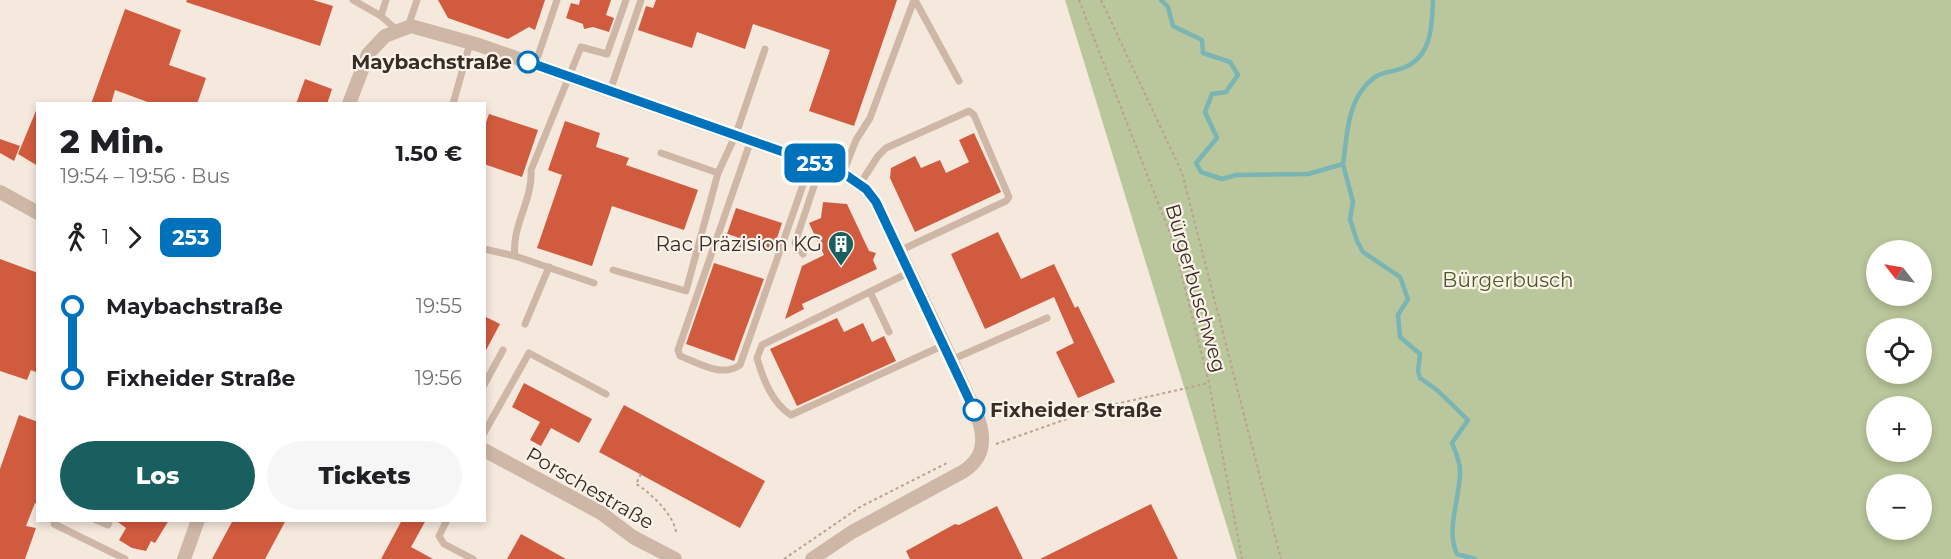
<!DOCTYPE html>
<html lang="de">
<meta charset="utf-8">
<style>
:root{--surface:#fff;--page:#f6f6f6;--text:#202124;--muted:#757577;--accent:#195f60}
body{margin:0;font-family:Montserrat,sans-serif;background:var(--page);color:var(--text);height:100vh;display:flex;flex-direction:column;font-size:22px;white-space:nowrap}
*{box-sizing:border-box;margin:0}
p{font-size:20px;color:var(--muted)}
.icon{flex:none;width:33px;height:33px;fill:none;stroke:currentColor;stroke-width:2;stroke-linecap:round;stroke-linejoin:round}
.map{position:relative;flex:1;overflow:hidden}
.panel{position:absolute;left:36px;top:102px;width:450px;height:420px;display:flex;flex-direction:column;background:var(--surface);border-radius:0px;box-shadow:0 3px 9px #0003}
.panel>*{flex:none}
.badge{padding:0 12px;border-radius:9px;font-size:21px;line-height:39px}
.needle{width:39px;rotate:301deg}
.buttons{position:absolute;left:1866px;top:240px;display:grid;gap:12px}
.buttons a{display:grid;place-items:center;width:66px;height:66px;border-radius:50%;background:var(--surface);box-shadow:0 3px 9px #0003;font-size:30px}
.map>.badge{position:absolute;translate:-50% -50%;box-shadow:0 0 0 3px #fff}
.legs{display:flex;align-items:center;gap:9px;height:66px;padding:0 24px;font-size:20px}
.legs p{margin-inline-start:auto}
.overview{display:flex;align-items:center;justify-content:space-between;height:102px;padding:0 24px}
h1{font-size:33px;font-weight:800;line-height:45px}
.button{display:flex;gap:12px;margin-top:auto;padding:12px 24px}
.button a{flex:1;height:69px;border-radius:36px;background:var(--accent);color:#fff;font-size:24px;font-weight:800;line-height:69px;text-align:center}
.button a+a{background:var(--page);color:var(--text)}
ul{padding:0 24px;list-style:none}
li{display:flex;align-items:center;gap:21px;height:72px;font-size:22px}
li i{display:grid;place-items:center;width:9px;height:100%;margin:0 8px;background:currentColor}
li i::after{content:'';width:15px;height:15px;margin:-8px;border:4px solid;border-radius:50%;background:var(--surface)}
li p{margin-inline-start:auto}
li:first-child i{background:linear-gradient(#0000 50%,currentColor 0)}
li:last-child i{background:linear-gradient(currentColor 50%,#0000 0)}
.map>svg:first-child{display:block}
.green{fill:#bac69b;fill-rule:evenodd}
.lines{fill:none;stroke-linecap:round;stroke-linejoin:round}
.stream{stroke:#79b5b4;stroke-width:4.5}
.building{fill:#d15b3f}
.path{stroke:#bba191;stroke-width:2;stroke-dasharray:3 3;stroke-linecap:butt}
.lane{stroke:#ceb7a7;stroke-width:7}
.street{stroke:#ceb7a7;stroke-width:14}
.line-1-casing{stroke:#fff;stroke-width:14}
.line-1{stroke:#0072bc;stroke-width:9}
.stop-1-dot{fill:#fff;stroke:#0072bc;stroke-width:3}
.labels{text-anchor:middle;dominant-baseline:central;stroke-width:4.5;stroke-linejoin:round;paint-order:stroke}
.stop-label{font-size:20px;font-weight:bold;fill:#3a2d28;stroke:#fcf3ea;text-anchor:end}
.poi-label{font-size:20px;fill:#3a2d28;stroke:#fcf3ea;text-anchor:end}
.park-label{font-size:20px;fill:#4c5b2a;stroke:#fcf3ea}
.street-label{font-size:20px;fill:#3a2d28;stroke:#fcf3ea}
</style>
<div class="map">
<svg width="1951" height="559" viewBox="0 0 1951 559">
<rect width="100%" height="100%" fill="#f5e8dd"/>
<path class="green" d="M1065,0H1951V559H1237ZM1876,250H1922V296H1876ZM1876,328H1922V374H1876ZM1876,406H1922V452H1876ZM1876,484H1922V530H1876Z"/>
<g class="lines">
<g class="stream">
<path d="M1161,0L1168,7L1173,26L1202,40L1203,53L1230,62L1238,75L1226,92L1212,94L1205,112L1217,138L1196,163L1201,172L1222,179L1236,175L1308,174L1343,164L1353,202L1350,219L1357,241L1363,252L1400,277L1408,299L1398,315L1400,337L1420,354L1418,371L1420,378L1437,390L1468,420L1452,443C1455,451 1460,461 1460,470C1461,497 1445,528 1457,554L1475,559"/>
<path d="M1343,164C1347,137 1347,106 1366,85C1380,70 1387,74 1403,68C1432,57 1432,26 1433,0"/>
</g>
</g>
<g class="building">
<polygon points="187,0 313,0 333,6 320,46 186,2"/>
<polygon points="438,0 545,0 535,30 529,27 508,39 448,18"/>
<polygon points="580,0 611,0 606,15 614,18 609,32 593,27 584,29 583,24 566,18 571,3 579,5"/>
<polygon points="656,0 897,0 854,126 809,111 830,50 753,24 745,49 697,32 692,48 638,30 646,6 653,8"/>
<polygon points="125,9 181,30 169,65 206,78 197,104 153,104 115,90 111,104 91,104"/>
<polygon points="305,79 332,89 327,104 296,104"/>
<polygon points="38,106 38,166 18,154"/>
<polygon points="489,114 538,130 522,177 484,164 484,128"/>
<polygon points="565,121 600,133 596,147 629,158 626,165 698,190 684,230 612,206 592,266 537,248 562,175 548,170"/>
<polygon points="974,133 1001,192 915,232 890,178 891,168 915,156 921,168 940,160 946,173 969,162 959,140"/>
<polygon points="0,139 20,146 14,161 0,153"/>
<polygon points="823,202 847,204 869,251 876,253 873,260 877,269 802,304 804,309 785,319 802,266 824,255 809,223 821,218"/>
<polygon points="736,208 782,223 773,250 753,243 750,251 734,245 737,237 727,234"/>
<polygon points="998,232 1021,279 1054,264 1075,308 1078,306 1115,382 1078,398 1056,352 1074,343 1054,297 985,329 951,254"/>
<polygon points="0,259 38,273 38,373 31,370 27,380 0,371"/>
<polygon points="714,263 764,279 734,361 686,344"/>
<polygon points="484,316 500,324 484,354"/>
<polygon points="837,318 844,332 863,323 872,342 884,336 896,361 797,406 770,349"/>
<polygon points="524,383 592,419 579,443 551,428 541,446 530,440 540,422 512,407"/>
<polygon points="624,405 765,481 740,528 599,452"/>
<polygon points="19,415 38,422 38,504 35,503 26,526 36,528 25,559 0,559 0,469"/>
<polygon points="1151,504 1178,559 1040,559"/>
<polygon points="997,506 1023,559 910,559 906,551 955,524 959,525"/>
<polygon points="115,520 169,520 155,543 151,541 146,551 132,548 119,540 126,528"/>
<polygon points="233,520 286,520 265,559 212,559"/>
<polygon points="402,520 426,520 411,547 433,559 381,559"/>
<polygon points="521,534 566,559 507,559"/>
</g>
<g class="lines">
<g class="path">
<polyline points="1079,0 1173,241 1209,383 1242,559"/>
<polyline points="1101,0 1182,173 1281,559"/>
<polyline points="996,444 1098,408 1209,383"/>
<path d="M641,474L636,484C650,492 674,515 676,532"/>
<polyline points="784,559 860,507 949,462"/>
</g>
<g class="lane">
<polyline points="353,0 381,16"/>
<polyline points="386,0 381,16 398,31"/>
<polyline points="915,0 959,81"/>
<polyline points="408,27 417,0"/>
<polyline points="535,65 557,0"/>
<polyline points="610,91 641,0"/>
<polyline points="453,104 470,43"/>
<path d="M751,140L678,350L680,356C699,363 722,378 740,365L811,162"/>
<polyline points="661,153 718,173"/>
<polyline points="843,173 856,140 870,118 914,0"/>
<polyline points="860,184 878,156 886,148 969,111 974,115 1009,197 1006,201 899,251"/>
<polyline points="484,249 515,256"/>
<polyline points="803,254 795,243 821,165"/>
<polyline points="613,270 686,291 718,173 736,134 765,49"/>
<path d="M910,272L762,345L757,358C763,379 772,403 791,415L944,345"/>
<path d="M594,283L515,256C511,226 533,201 531,170L581,47L607,54L626,0"/>
<polyline points="870,292 889,332"/>
<polyline points="525,324 549,267"/>
<polyline points="951,360 1047,318"/>
<polyline points="484,385 503,350"/>
<polyline points="484,433 529,353 606,394"/>
<polyline points="96,520 108,525 110,520"/>
<polyline points="447,520 439,536 444,544 473,559"/>
<polyline points="54,524 125,559"/>
</g>
<g class="street">
<path d="M349,104L368,54L385,36L411,26L479,45L843,173L866,189L876,202C904,262 934,321 961,381C968,398 981,418 982,436C983,452 977,462 964,471L852,532L812,559"/>
<polyline points="0,192 38,213"/>
<polyline points="484,450 601,513 633,537 675,559"/>
<polyline points="184,559 198,520"/>
</g>
</g>
<g class="lines">
<g class="line-1-casing">
<polyline id="line-1" points="528,62 843,173 866,189 876,202 974,410"/>
</g>
<use href="#line-1" class="line-1"/>
</g>
<defs>
<g id="building-pin" transform="scale(1.35)"><path d="M0 17L-7.5 6A9.5 9.5 0 1 1 7.5 6Z" fill="#195f60" stroke="#fcf3ea"/><path d="M-4-6H4V6H1V3H-1V6H-4ZM-2.5-4.3h1.7v1.8h-1.7ZM.8-4.3h1.7v1.8H.8ZM-2.5-1h1.7V.8h-1.7ZM.8-1h1.7V.8H.8Z" fill="#fff"/></g>
</defs>
<g fill-rule="evenodd">
<use href="#building-pin" x="841" y="244"/>
</g>
<g class="stop-1-dot">
<circle cx="528" cy="62" r="10"/>
<circle cx="974" cy="410" r="10"/>
</g>
<g class="labels">
<g class="stop-label">
<text x="512" y="62">Maybachstraße</text>
<text x="990" y="410" text-anchor="start">Fixheider Straße</text>
</g>
<g class="poi-label">
<text x="822" y="244">Rac Präzision KG</text>
</g>
<g class="park-label">
<text x="1508" y="280">Bürgerbusch</text>
</g>
<g class="street-label">
<text transform="translate(1196 288) rotate(74)">Bürgerbuschweg</text>
<text transform="translate(590 488) rotate(30)">Porschestraße</text>
</g>
</g>
</svg>
<div class="buttons">
<a><svg class="needle" viewBox="-14 -14 28 28"><path d="M0-13l5 13h-10z" fill="#e53935"/><path d="M0 13l5-13h-10z" fill="#757577"/></svg></a>
<a><svg class="icon" aria-label="locate" viewBox="0 0 24 24"><circle cx="12" cy="12" r="6"/><path d="M12 2v4M12 18v4M2 12h4M18 12h4"/></svg></a>
<a>+</a>
<a>−</a>
</div>
<b class="badge" style="left:815px;top:163px;background:#0072bc;color:#fff">253</b>
<section class="panel">
<div class="overview"><div><h1>2 Min.</h1><p>19:54 – 19:56 · Bus</p></div><b>1.50 €</b></div>
<div class="legs"><svg class="icon" aria-label="walk" viewBox="0 0 24 24"><circle cx="13" cy="4" r="2"/><path d="M13 8l-2 6 4 7M11 14l-3 7M7 12l3-4h3l4 4"/></svg>1<svg class="icon" aria-label="forward" viewBox="0 0 24 24"><path d="M9 5l7 7-7 7"/></svg><b class="badge" style="background:#0072bc;color:#fff">253</b></div>
<ul>
<li><i style="color:#0072bc"></i><b>Maybachstraße</b><p>19:55</p></li>
<li><i style="color:#0072bc"></i><b>Fixheider Straße</b><p>19:56</p></li>
</ul>
<div class="button"><a>Los</a><a>Tickets</a></div>
</section>
</div>
